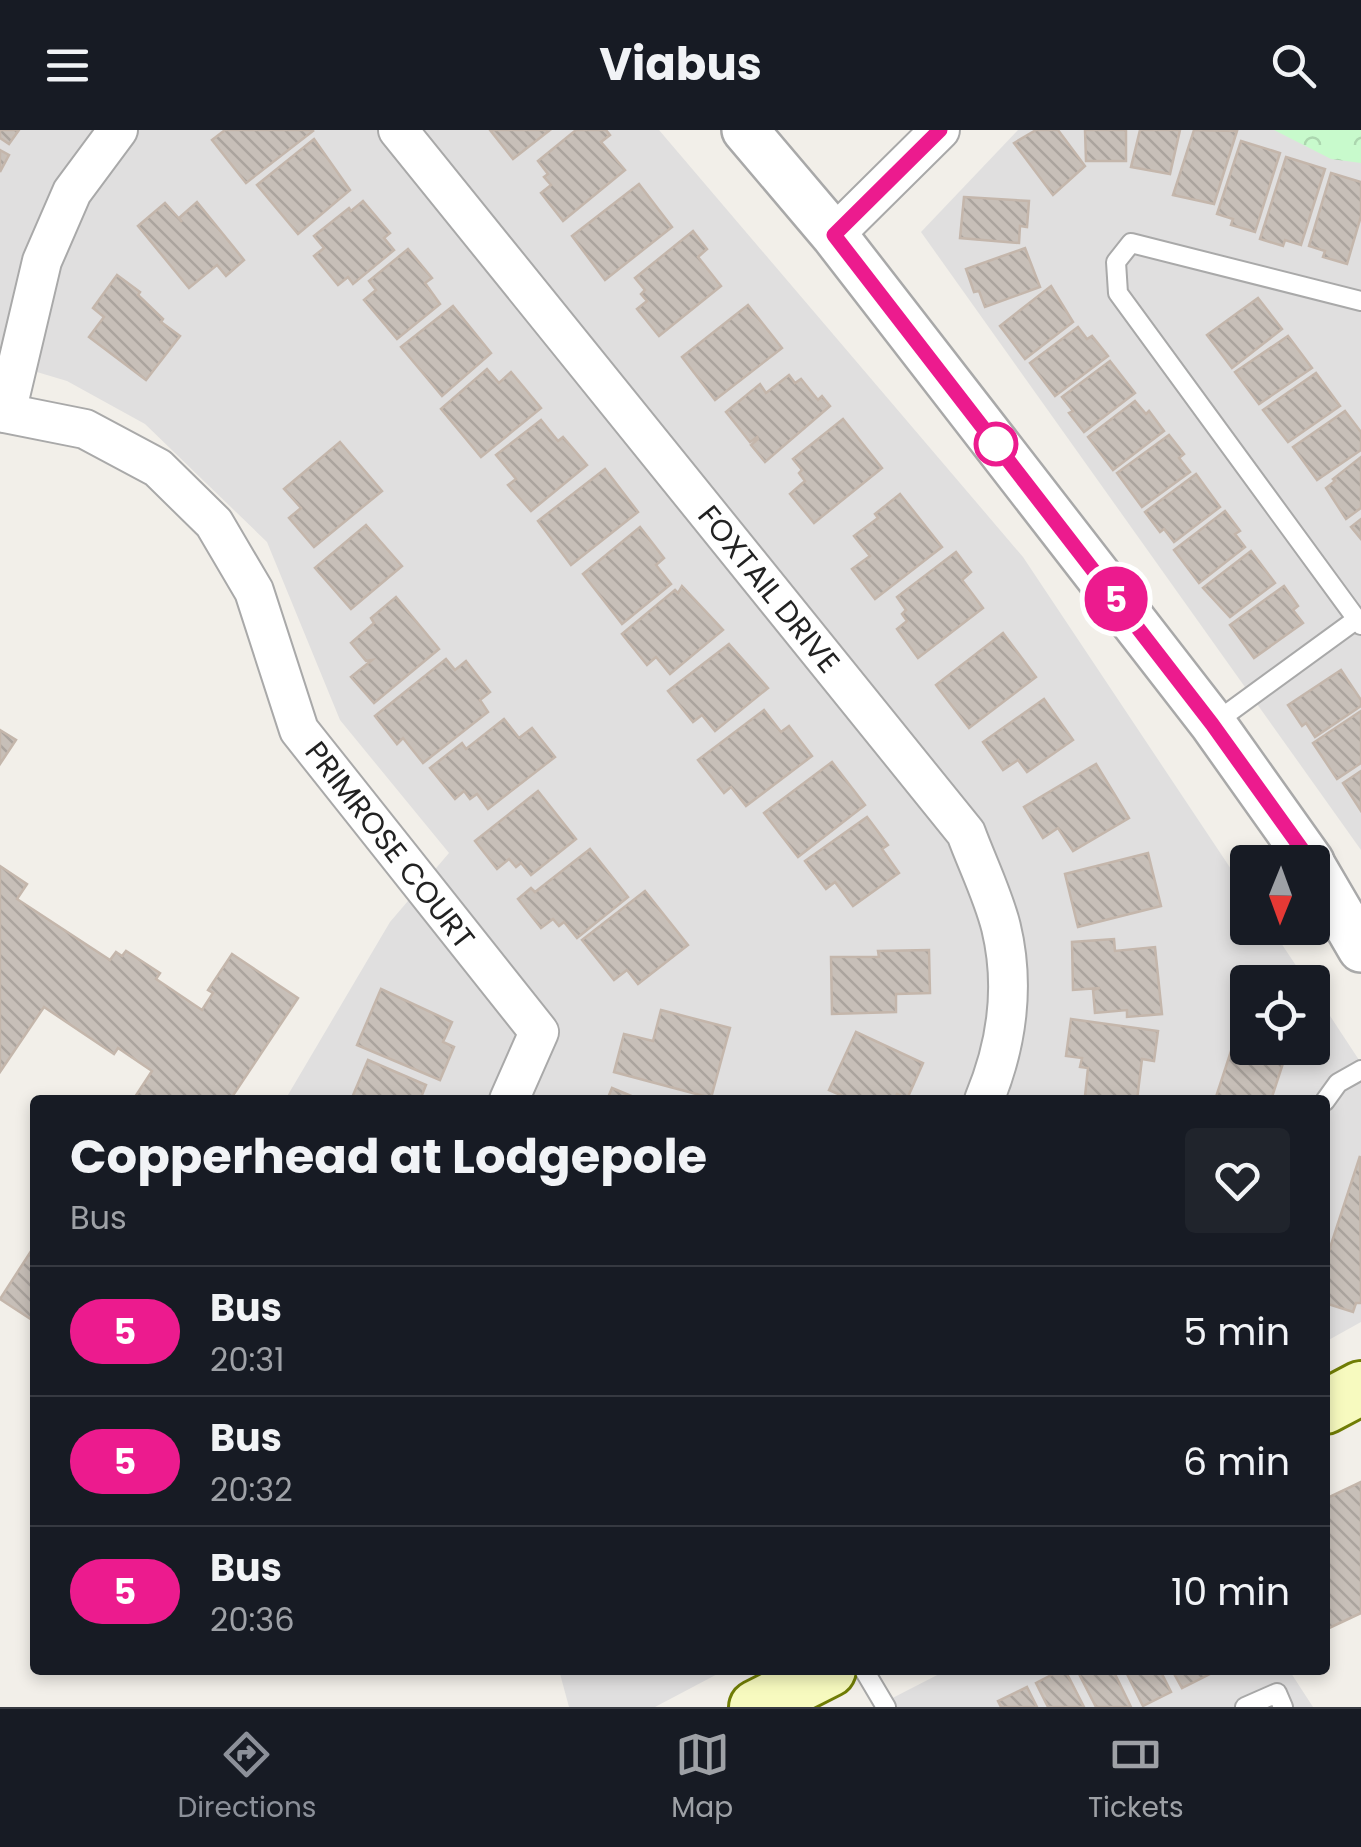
<!DOCTYPE html>
<style>
:root{--surface:#171b24;--page:#20242c;--text:#f1f3f6;--muted:#9ea1a6;--line:#363941;--accent:#8c9099}
body{margin:0;font-family:Poppins,sans-serif;background:var(--page);color:var(--text);height:100vh;display:flex;flex-direction:column;font-size:38px;white-space:nowrap}
*{box-sizing:border-box;margin:0}
p{font-size:32px;color:var(--muted)}
.icon{flex:none;width:55px;height:55px;fill:none;stroke:currentColor;stroke-width:2;stroke-linecap:round;stroke-linejoin:round}
.map{position:relative;flex:1;overflow:hidden}
.drawer{position:absolute;left:30px;top:965px;width:1300px;height:580px;display:flex;flex-direction:column;background:var(--surface);border-radius:10px;box-shadow:0 5px 15px #0003}
.drawer>*{flex:none}
.badge{padding:0 20px;border-radius:32px;font-size:35px;line-height:65px}
.needle{width:65px;rotate:181deg}
.fabs{position:absolute;left:1230px;top:715px;display:grid;gap:20px}
.fabs a{display:grid;place-items:center;width:100px;height:100px;border-radius:10px;background:var(--surface);box-shadow:0 5px 15px #0003;font-size:50px}
.map>.badge{position:absolute;translate:-50% -50%;box-shadow:0 0 0 5px #fff}
.round{display:grid;place-items:center;flex:none;width:105px;height:105px;border-radius:10px;background:var(--page)}
.headline{display:flex;align-items:center;justify-content:space-between;height:170px;padding:0 40px}
h1{font-size:48px;font-weight:700;line-height:75px}
ul{padding:0;list-style:none}
li{display:flex;align-items:center;gap:30px;height:130px;padding:0 40px;border-top:2px solid var(--line)}
li div{flex:1}
li b{display:block;font-size:38px}
li em{font-style:normal}
li .badge{min-width:110px;font-weight:700;text-align:center}
header{display:flex;justify-content:space-between;align-items:center;height:130px;padding:0 40px;background:var(--surface);font-size:45px;font-weight:700}
.menu{display:flex;justify-content:space-around;align-items:center;height:140px;border-top:2px solid var(--line);background:var(--surface);font-size:28px;color:var(--muted)}
.menu a{display:grid;justify-items:center;gap:5px}
.menu .current{color:var(--accent)}
.map>svg:first-child{display:block}
.residential{fill:#e0dfdf}
.park{fill:url(#park-crowns)}
.building{fill:url(#building-back-hatch);stroke:#c4b6ab;stroke-width:2.5}
.lines{fill:none;stroke-linecap:round;stroke-linejoin:round}
.service-casing{stroke:#a9a9a9;stroke-width:22}
.minor-casing{stroke:#a9a9a9;stroke-width:42}
.tertiary-casing{stroke:#a9a9a9;stroke-width:50}
.secondary-casing{stroke:#707d05;stroke-width:58}
.service{stroke:#fff;stroke-width:18}
.minor{stroke:#fff;stroke-width:38}
.tertiary{stroke:#fff;stroke-width:45}
.secondary{stroke:#f7fabf;stroke-width:52}
.line-casing{stroke:#fff;stroke-width:22}
.line{stroke:#ec1b8e;stroke-width:15}
.stop-dot{fill:#fff;stroke:#ec1b8e;stroke-width:5}
.labels{text-anchor:middle;dominant-baseline:central;stroke-width:10;stroke-linejoin:round;paint-order:stroke}
.street-label{font-size:30px;fill:#222;stroke:#fff}
</style>
<header><svg class="icon" aria-label="menu" viewBox="0 0 24 24"><path d="M4 6h16M4 12h16M4 18h16"/></svg>Viabus<svg class="icon" aria-label="search" viewBox="0 0 24 24"><circle cx="10" cy="10" r="6"/><path d="M15 15l6 6"/></svg></header>
<div class="map">
<svg width="1361" height="1577" viewBox="0 0 1361 1577">
<defs>
<pattern id="park-crowns" width="20" height="18" patternUnits="userSpaceOnUse" patternTransform="scale(2.5)"><rect width="20" height="18" fill="#c8facc"/><path d="M2 6a3 3 0 1 1 6 0M12 15a3 3 0 1 1 6 0" fill="none" stroke="#acd6af"/></pattern>
<pattern id="building-back-hatch" width="6" height="6" patternUnits="userSpaceOnUse" patternTransform="scale(2.5)"><rect width="6" height="6" fill="#c7bfb8"/><path d="M-1 5l2 2M0 0l6 6M5-1l2 2" fill="none" stroke="#aba49e"/></pattern>
</defs>
<rect width="100%" height="100%" fill="#f2efe9"/>
<g class="residential">
<polygon points="0,0 659,0 1023,427 1247,763 1248,798 1271,798 1307,852 1248,852 1248,918 1312,918 1313,860 1361,933 1361,1192 1325,1212 1325,970 285,970 390,792 449,723 340,590 267,412 145,294 67,251 0,231"/>
<polygon points="1018,0 1325,0 1361,13 1361,720 921,102"/>
<polygon points="559,1540 725,1540 655,1577 569,1577"/>
<polygon points="947,1540 1289,1540 1313,1577 875,1577"/>
</g>
<polygon class="park" points="1274,0 1361,0 1361,33 1331,29"/>
<g class="building">
<polygon points="0,0 19,0 9,14 0,8"/>
<polygon points="225,0 312,0 313,1 246,53 212,10"/>
<polygon points="490,0 550,0 513,29"/>
<polygon points="576,0 606,0 610,5 601,12 625,40 563,91 541,63 551,55 544,47 548,44 538,31"/>
<polygon points="1036,0 1058,0 1085,36 1053,65 1014,13"/>
<polygon points="1085,0 1126,0 1126,31 1086,31"/>
<polygon points="1140,0 1180,0 1170,44 1131,37"/>
<polygon points="1194,0 1237,1 1214,74 1173,65"/>
<polygon points="314,9 350,60 298,104 257,55"/>
<polygon points="1241,11 1280,23 1255,102 1231,95 1233,89 1217,84"/>
<polygon points="0,20 9,25 0,42"/>
<polygon points="1286,27 1325,39 1301,115 1285,110 1283,116 1260,109"/>
<polygon points="1331,43 1361,52 1361,86 1347,134 1323,127 1325,121 1309,116"/>
<polygon points="639,54 672,97 605,150 572,106"/>
<polygon points="964,67 1029,71 1027,97 1020,96 1019,113 960,108"/>
<polygon points="363,71 390,103 384,108 394,120 353,154 348,147 338,155 314,126 324,118 314,106 349,78 351,81"/>
<polygon points="197,72 244,130 226,146 217,135 189,158 138,96 165,73 182,92 179,88"/>
<polygon points="693,101 707,119 698,127 721,156 659,206 637,179 647,171 641,164 645,160 635,148"/>
<polygon points="1025,118 1040,157 985,177 979,161 974,162 966,139"/>
<polygon points="408,119 432,148 425,153 440,174 397,209 364,170 376,160 369,151"/>
<polygon points="117,145 140,162 138,165 163,189 161,192 180,206 146,250 89,207 104,187 93,178"/>
<polygon points="1051,156 1073,192 1025,229 1000,196"/>
<polygon points="1258,168 1282,199 1232,238 1207,205"/>
<polygon points="748,175 782,218 715,270 682,227"/>
<polygon points="453,176 491,223 442,266 401,217"/>
<polygon points="1078,197 1087,209 1092,206 1108,226 1055,266 1030,233"/>
<polygon points="1288,206 1312,238 1259,274 1235,242"/>
<polygon points="1110,231 1135,263 1084,302 1069,283 1073,281 1062,267"/>
<polygon points="487,239 499,253 511,242 541,278 481,327 441,279"/>
<polygon points="1316,243 1340,276 1288,312 1263,280"/>
<polygon points="789,245 795,253 801,249 818,270 822,266 830,276 765,332 751,315 758,309 757,307 750,312 726,282 760,254 766,263"/>
<polygon points="1135,271 1146,284 1149,281 1164,301 1113,340 1088,307"/>
<polygon points="1345,281 1361,302 1361,320 1317,350 1293,317"/>
<polygon points="843,289 882,338 814,393 790,364 805,351 799,343 802,340 793,329"/>
<polygon points="541,290 558,311 563,307 587,335 531,381 508,355 516,349 496,325"/>
<polygon points="1169,305 1184,324 1179,328 1190,342 1142,377 1117,343"/>
<polygon points="340,312 382,361 314,417 289,388 301,378 284,359"/>
<polygon points="1361,327 1361,378 1346,389 1326,358 1335,351 1333,349"/>
<polygon points="605,339 638,382 571,435 538,391"/>
<polygon points="1196,344 1220,377 1174,412 1164,399 1160,402 1145,382"/>
<polygon points="900,364 942,417 875,469 852,439 870,426 854,406 878,388 875,384"/>
<polygon points="1225,381 1240,401 1235,404 1245,417 1199,453 1174,420"/>
<polygon points="1361,389 1361,409 1351,397"/>
<polygon points="366,395 402,436 351,479 315,438"/>
<polygon points="640,397 664,428 656,435 671,454 622,494 583,444"/>
<polygon points="1251,421 1275,453 1230,487 1203,458"/>
<polygon points="956,422 971,442 962,450 983,478 918,528 897,499 907,491 902,484 906,480 897,467"/>
<polygon points="682,456 723,500 670,544 656,527 647,535 622,504 675,460 678,463"/>
<polygon points="1284,456 1298,476 1293,480 1303,493 1254,528 1230,495"/>
<polygon points="396,467 439,519 374,573 351,547 372,530 366,531 351,513 374,493 371,488"/>
<polygon points="1003,503 1036,547 969,598 936,555"/>
<polygon points="729,514 768,558 715,601 702,585 693,592 668,561"/>
<polygon points="446,529 455,540 466,531 490,562 480,570 488,582 423,633 403,608 397,614 375,586"/>
<polygon points="1341,540 1361,570 1361,576 1315,607 1306,593 1302,596 1288,575"/>
<polygon points="1044,569 1073,610 1027,642 1018,630 1003,640 983,612"/>
<polygon points="764,580 781,602 789,596 812,626 746,676 731,657 724,663 698,630"/>
<polygon points="1361,581 1361,633 1337,649 1313,613"/>
<polygon points="504,589 519,608 532,598 555,627 488,679 477,664 470,669 464,661 455,669 430,638 462,613 466,619"/>
<polygon points="0,600 16,610 0,634"/>
<polygon points="832,632 865,675 798,727 764,683"/>
<polygon points="1096,634 1129,688 1073,721 1058,698 1043,708 1024,677"/>
<polygon points="1361,641 1361,681 1343,653"/>
<polygon points="538,661 576,709 531,745 521,733 516,737 509,729 497,739 475,711"/>
<polygon points="867,687 888,715 882,719 899,743 853,776 835,752 826,759 805,731"/>
<polygon points="590,719 628,767 577,808 564,792 559,796 553,789 541,798 518,769 531,758 535,762"/>
<polygon points="1148,723 1161,776 1078,797 1065,744"/>
<polygon points="0,736 27,754 17,769 110,830 116,822 122,826 126,821 160,843 156,849 202,880 213,863 208,860 232,824 298,868 230,970 133,970 152,941 118,918 114,924 44,877 0,942"/>
<polygon points="645,761 688,815 638,854 627,840 614,850 582,810"/>
<polygon points="1114,809 1115,821 1155,817 1162,884 1127,887 1127,880 1095,883 1093,860 1100,858 1073,860 1072,812"/>
<polygon points="929,820 930,863 896,864 896,882 832,884 831,827 879,827 878,821"/>
<polygon points="381,859 452,892 443,912 454,917 440,950 357,915"/>
<polygon points="1248,869 1248,918 1288,918 1271,970 1215,970"/>
<polygon points="661,880 730,898 711,968 614,942 624,904 653,911"/>
<polygon points="1071,889 1158,901 1154,931 1142,929 1137,970 1085,966 1088,938 1080,937 1082,928 1066,926"/>
<polygon points="856,902 923,933 907,969 897,964 894,970 852,970 829,960"/>
<polygon points="368,930 426,955 420,970 351,970"/>
<polygon points="612,958 641,970 607,970"/>
<polygon points="1360,1026 1361,1173 1356,1173 1353,1182 1325,1173 1325,1133"/>
<polygon points="35,1115 35,1192 0,1169"/>
<polygon points="1361,1352 1361,1483 1325,1500 1325,1369"/>
<polygon points="1061,1540 1065,1540 1084,1577 1048,1577 1036,1553"/>
<polygon points="1077,1540 1113,1540 1131,1577 1096,1577"/>
<polygon points="1125,1540 1160,1540 1171,1562 1143,1576"/>
<polygon points="1172,1540 1208,1540 1210,1544 1182,1558"/>
<polygon points="1027,1557 1037,1577 1001,1577 998,1571"/>
</g>
<g class="lines">
<g class="service-casing">
<g id="service">
<polyline points="1361,171 1131,113 1116,132 1118,163 1361,495"/>
<polyline points="1213,594 1357,489"/>
<polyline points="1325,971 1338,953 1361,940"/>
<polyline points="864,1540 886,1577"/>
<polyline points="1245,1577 1277,1563 1283,1577"/>
</g>
</g>
<g class="minor-casing">
<g id="minor">
<path d="M398,0L966,703C977,733 993,765 1001,797C1015,855 1007,915 984,970"/>
<polyline points="834,105 940,0"/>
<polyline points="0,282 85,299 158,338 214,393 254,461 299,600 539,902 509,970"/>
<polyline points="6,283 42,131 72,62 118,0"/>
</g>
</g>
<g class="tertiary-casing">
<g id="tertiary">
<polyline points="745,0 834,105 1213,594 1311,732"/>
<polyline points="1312,735 1361,819"/>
</g>
</g>
<g class="secondary-casing">
<g id="secondary">
<polyline points="1325,1277 1361,1258"/>
<polyline points="756,1577 829,1540"/>
</g>
</g>
<use href="#service" class="service"/>
<use href="#minor" class="minor"/>
<use href="#tertiary" class="tertiary"/>
<use href="#secondary" class="secondary"/>
</g>
<g class="lines">
<g class="line-casing">
<polyline id="line" points="940,0 834,105 1212,594 1311,732"/>
</g>
<use href="#line" class="line"/>
</g>
<circle class="stop-dot" cx="996" cy="314" r="20"/>
<g class="labels">
<g class="street-label">
<text transform="translate(769 459) rotate(51)">FOXTAIL DRIVE</text>
<text transform="translate(390 715) rotate(52)">PRIMROSE COURT</text>
</g>
</g>
</svg>
<div class="fabs">
<a><svg class="needle" viewBox="-14 -14 28 28"><path d="M0-13l5 13h-10z" fill="#e53935"/><path d="M0 13l5-13h-10z" fill="#9ea1a6"/></svg></a>
<a><svg class="icon" aria-label="locate" viewBox="0 0 24 24"><circle cx="12" cy="12" r="6"/><path d="M12 2v4M12 18v4M2 12h4M18 12h4"/></svg></a>
</div>
<b class="badge" style="left:1116px;top:469px;background:#ec1b8e;color:#fff">5</b>
<section class="drawer">
<div class="headline"><div><h1>Copperhead at Lodgepole</h1><p>Bus</p></div><a class="round"><svg class="icon" aria-label="heart" viewBox="0 0 24 24"><path d="M12 20l-8-8c-3-5 5-10 8-4 3-6 11-1 8 4z"/></svg></a></div>
<ul>
<li><span class="badge" style="background:#ec1b8e;color:#fff">5</span><div><b>Bus</b><p>20:31</p></div><em>5 min</em></li>
<li><span class="badge" style="background:#ec1b8e;color:#fff">5</span><div><b>Bus</b><p>20:32</p></div><em>6 min</em></li>
<li><span class="badge" style="background:#ec1b8e;color:#fff">5</span><div><b>Bus</b><p>20:36</p></div><em>10 min</em></li>
</ul>
</section>
</div>
<nav class="menu">
<a class="current"><svg class="icon" aria-label="directions" viewBox="0 0 24 24"><path d="M12 3l9 9-9 9-9-9zM9 14v-3h6M13 9l2 2-2 2"/></svg>Directions</a>
<a><svg class="icon" aria-label="map" viewBox="0 0 24 24"><path d="M3 6l6-2 6 2 6-2v14l-6 2-6-2-6 2zM9 4v14M15 6v14"/></svg>Map</a>
<a><svg class="icon" aria-label="tickets" viewBox="0 0 24 24"><path d="M3 7h18v10H3zM15 7v10"/></svg>Tickets</a>
</nav>
